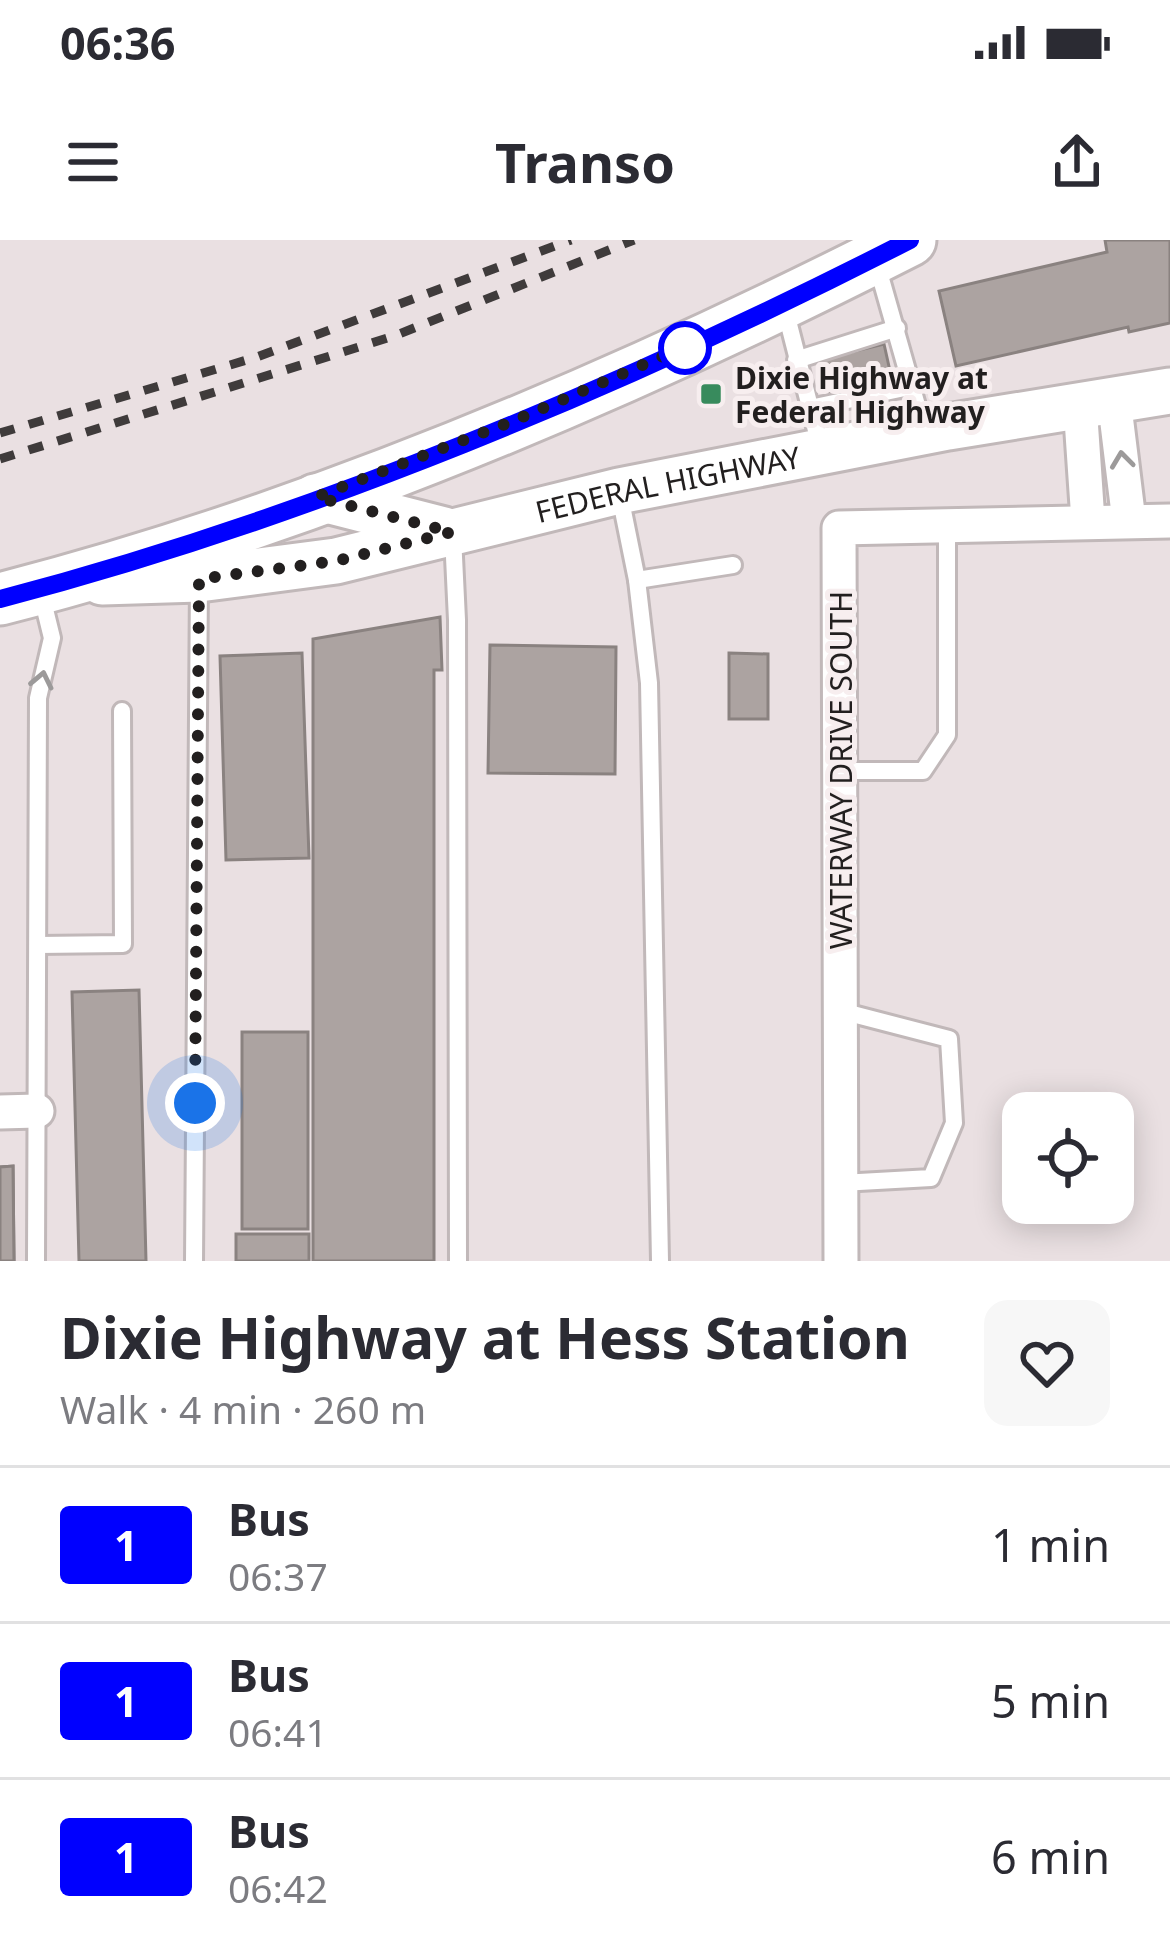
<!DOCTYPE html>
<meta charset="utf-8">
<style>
:root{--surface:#fff;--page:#f7f7f7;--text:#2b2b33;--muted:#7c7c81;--line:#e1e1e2}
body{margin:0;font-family:"Noto Sans",sans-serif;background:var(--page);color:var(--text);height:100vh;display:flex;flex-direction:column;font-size:45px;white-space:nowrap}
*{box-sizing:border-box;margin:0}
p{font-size:39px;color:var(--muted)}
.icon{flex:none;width:66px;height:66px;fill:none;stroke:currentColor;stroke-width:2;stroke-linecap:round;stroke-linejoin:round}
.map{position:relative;height:1021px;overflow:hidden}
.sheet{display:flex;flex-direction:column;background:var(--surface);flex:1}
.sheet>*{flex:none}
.badge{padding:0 24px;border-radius:9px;font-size:42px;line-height:78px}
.buttons{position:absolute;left:1002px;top:852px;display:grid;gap:24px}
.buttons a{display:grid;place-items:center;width:132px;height:132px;border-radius:24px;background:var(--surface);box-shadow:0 6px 30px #0003;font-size:60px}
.you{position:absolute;width:60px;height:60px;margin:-30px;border:9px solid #fff;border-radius:50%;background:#1a73e8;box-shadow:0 0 0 18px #1a73e833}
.map>.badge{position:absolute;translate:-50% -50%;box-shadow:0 0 0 6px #fff}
.round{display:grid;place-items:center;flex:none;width:126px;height:126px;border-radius:24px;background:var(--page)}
.headline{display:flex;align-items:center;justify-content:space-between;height:204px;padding:0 60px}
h1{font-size:57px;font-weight:700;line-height:90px}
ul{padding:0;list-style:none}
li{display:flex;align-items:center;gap:36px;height:156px;padding:0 60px;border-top:3px solid var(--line)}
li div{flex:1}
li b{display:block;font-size:45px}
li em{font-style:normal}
li .badge{min-width:132px;font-weight:700;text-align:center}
.status{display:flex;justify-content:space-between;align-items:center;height:84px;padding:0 60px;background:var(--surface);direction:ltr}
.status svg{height:33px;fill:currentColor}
header{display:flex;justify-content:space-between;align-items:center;height:156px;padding:0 60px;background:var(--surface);font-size:54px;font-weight:700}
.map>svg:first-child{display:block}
.building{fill:#aca3a1;stroke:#8a8280;stroke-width:3}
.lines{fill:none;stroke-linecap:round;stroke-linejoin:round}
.service-casing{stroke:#c1b8b9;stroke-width:22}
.minor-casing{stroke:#c1b8b9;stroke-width:39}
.secondary-casing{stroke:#c1b8b9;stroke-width:51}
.primary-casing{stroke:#c1b8b9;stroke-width:57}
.service{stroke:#fff;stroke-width:16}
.minor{stroke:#fff;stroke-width:33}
.secondary{stroke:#fff;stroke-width:45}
.primary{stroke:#fff;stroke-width:51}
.rail{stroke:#3f3b3b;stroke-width:9;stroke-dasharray:15 15;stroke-linecap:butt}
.oneway{stroke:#9c9a9a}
.line-casing{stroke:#fff;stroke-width:27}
.line{stroke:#00f;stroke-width:18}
.walk{stroke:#221f1f;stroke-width:12;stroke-dasharray:0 21.6}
.stop-dot{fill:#fff;stroke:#00f;stroke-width:6}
.poi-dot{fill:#388b5d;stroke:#f7eeef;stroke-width:4.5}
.labels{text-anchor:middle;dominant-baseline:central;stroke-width:10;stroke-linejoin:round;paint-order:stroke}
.poi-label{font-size:30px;font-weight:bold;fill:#221f1f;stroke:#f7eeef;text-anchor:start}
.street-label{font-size:30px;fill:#221f1f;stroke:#f7eeef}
</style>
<div class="status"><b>06:36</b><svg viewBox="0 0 49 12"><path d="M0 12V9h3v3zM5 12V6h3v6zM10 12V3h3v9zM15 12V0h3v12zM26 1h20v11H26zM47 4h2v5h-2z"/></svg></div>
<header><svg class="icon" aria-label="menu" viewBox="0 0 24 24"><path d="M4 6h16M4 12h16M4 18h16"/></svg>Transo<svg class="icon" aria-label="share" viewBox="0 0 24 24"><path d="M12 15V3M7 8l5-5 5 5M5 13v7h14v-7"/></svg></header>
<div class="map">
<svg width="1170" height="1021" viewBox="0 0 1170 1021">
<rect width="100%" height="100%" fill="#eae0e2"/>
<g class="building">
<polygon points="1105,0 1170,0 1170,83 1129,92 1128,87 956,126 939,51 1107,12"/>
<polygon points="884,104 892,140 827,155 818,120"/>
<polygon points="440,377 442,430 434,430 434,1021 313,1021 313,399"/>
<polygon points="490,405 616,407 615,534 488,533"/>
<polygon points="302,413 309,618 226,620 220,416"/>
<polygon points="729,413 768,414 768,479 729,479"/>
<polygon points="139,750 146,1021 79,1021 72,752"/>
<rect x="242" y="792" width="66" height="197"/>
<polygon points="13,926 14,1021 0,1021 0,927"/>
<polygon points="13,926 14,1021 0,1021 0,927"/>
<rect x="236" y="994" width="73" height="27"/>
</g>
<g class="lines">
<g class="service-casing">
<g id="service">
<polyline points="877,25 924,190"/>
<polyline points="785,69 820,206"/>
<polyline points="796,120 897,88"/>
<polyline points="810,168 914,146"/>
<polyline points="619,251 637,340 649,443 660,1021"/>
<polyline points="453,296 457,380 458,1021"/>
<polyline points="637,340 733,325"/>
<polyline points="840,531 923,531 947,495 947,283"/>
<polyline points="38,705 123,704 122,471"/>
<polyline points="841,771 949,799 954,883 931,938 841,943"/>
<polyline points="36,1021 38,458 52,398 41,353"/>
<polyline points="194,1021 199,340"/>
</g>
</g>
<g class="minor-casing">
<g id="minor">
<polyline points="1114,159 1129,281"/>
<polyline points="1080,164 1088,281"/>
<polyline points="0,872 37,871"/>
<polyline points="841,1021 839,288 1170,281"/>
</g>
</g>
<g class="secondary-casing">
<g id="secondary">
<polyline points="315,257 444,290"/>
<path id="s1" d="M102,342L199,339L336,321L619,251L948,187L1170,151"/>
</g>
</g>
<g class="primary-casing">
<path id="primary" d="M0,359C308,280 627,144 910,0"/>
</g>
<use href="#service" class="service"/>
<use href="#minor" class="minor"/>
<use href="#secondary" class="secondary"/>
<use href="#primary" class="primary"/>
<g class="rail">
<polyline points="0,193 257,117 571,0"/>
<polyline points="0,219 394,96 634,0"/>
</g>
</g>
<defs><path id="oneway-chevron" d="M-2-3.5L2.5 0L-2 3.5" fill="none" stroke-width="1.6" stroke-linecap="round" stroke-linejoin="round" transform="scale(3)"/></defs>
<g class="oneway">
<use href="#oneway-chevron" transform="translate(1122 220) rotate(-97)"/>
<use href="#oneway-chevron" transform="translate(42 440) rotate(-78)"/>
</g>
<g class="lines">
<g class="line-casing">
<path id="line" d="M0,359C310,278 625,146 910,0"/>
</g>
<use href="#line" class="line"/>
<polyline class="walk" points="195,863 199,339 336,321 452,292 316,257 511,182 705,98 685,108"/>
</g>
<circle class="stop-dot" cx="685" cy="108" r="24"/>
<rect class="poi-dot" x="699" y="142" width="24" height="24" rx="6"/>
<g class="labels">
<g class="poi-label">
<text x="735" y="137">Dixie Highway at<tspan x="735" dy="34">Federal Highway</tspan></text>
</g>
<g class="street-label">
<text stroke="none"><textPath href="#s1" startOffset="576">FEDERAL HIGHWAY</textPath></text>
<text transform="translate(840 530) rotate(-90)">WATERWAY DRIVE SOUTH</text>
</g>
</g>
</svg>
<div class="buttons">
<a><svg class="icon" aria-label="locate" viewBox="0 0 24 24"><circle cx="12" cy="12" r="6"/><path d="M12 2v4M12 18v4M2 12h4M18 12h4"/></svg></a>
</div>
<div class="you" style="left:195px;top:863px"></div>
</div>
<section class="sheet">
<div class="headline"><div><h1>Dixie Highway at Hess Station</h1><p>Walk · 4 min · 260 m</p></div><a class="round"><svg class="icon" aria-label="heart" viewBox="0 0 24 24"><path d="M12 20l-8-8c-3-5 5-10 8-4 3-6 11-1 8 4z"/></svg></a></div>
<ul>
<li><span class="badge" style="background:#00f;color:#fff">1</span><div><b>Bus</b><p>06:37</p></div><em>1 min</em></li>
<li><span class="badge" style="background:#00f;color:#fff">1</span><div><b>Bus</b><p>06:41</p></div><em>5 min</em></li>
<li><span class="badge" style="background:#00f;color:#fff">1</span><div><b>Bus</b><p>06:42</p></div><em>6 min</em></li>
</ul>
</section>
